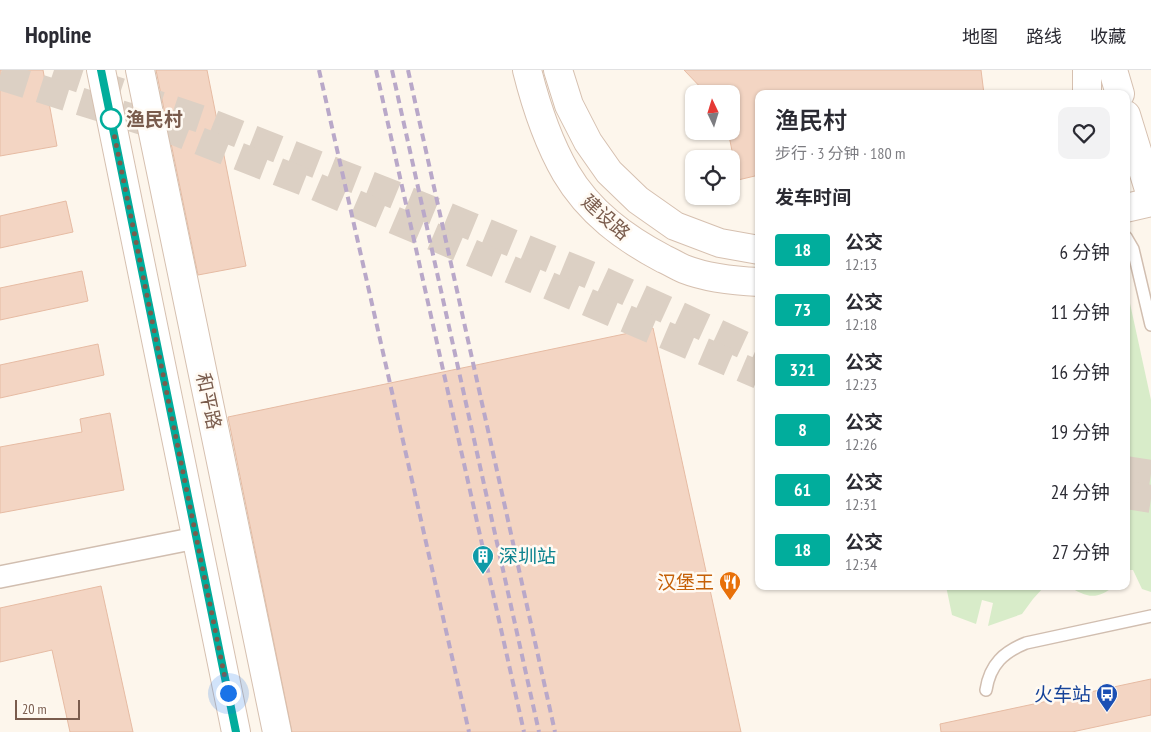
<!DOCTYPE html>
<html lang="zh">
<meta charset="utf-8">
<style>
:root{--surface:#fff;--page:#f2f2f3;--text:#2b2b33;--muted:#7c7c81;--line:#e1e1e2}
body{margin:0;font-family:"PT Sans Narrow","Noto Sans SC",sans-serif;background:var(--page);color:var(--text);height:100vh;display:flex;flex-direction:column;font-size:19px;white-space:nowrap}
*{box-sizing:border-box;margin:0}
p{font-size:16px;color:var(--muted)}
.icon{flex:none;width:28px;height:28px;fill:none;stroke:currentColor;stroke-width:2;stroke-linecap:round;stroke-linejoin:round}
.map{position:relative;flex:1;overflow:hidden}
.details{position:absolute;left:755px;top:20px;width:375px;height:500px;display:flex;flex-direction:column;background:var(--surface);border-radius:10px;box-shadow:0 1px 4px #0004}
.details>*{flex:none}
.badge{padding:0 10px;border-radius:4px;font-size:18px;line-height:32px}
.needle{width:32px;rotate:356deg}
.tools{position:absolute;left:685px;top:15px;display:grid;gap:10px}
.tools a{display:grid;place-items:center;width:55px;height:55px;border-radius:10px;background:var(--surface);box-shadow:0 1px 4px #0004;font-size:25px}
.scale{position:absolute;left:15px;bottom:12px;width:65px;box-sizing:border-box;padding-left:5px;border:2px solid #7a5c4d;border-top:0;font-size:14px;line-height:18px;white-space:nowrap;color:#7a5c4d;-webkit-text-stroke:4px #fffaf3;paint-order:stroke}
.you{position:absolute;width:25px;height:25px;margin:-12px;border:4px solid #fff;border-radius:50%;background:#1a73e8;box-shadow:0 0 0 8px #1a73e833}
.map>.badge{position:absolute;translate:-50% -50%;box-shadow:0 0 0 2px #fff}
h2{padding:0 20px;font-size:19px;line-height:45px}
.round{display:grid;place-items:center;flex:none;width:52px;height:52px;border-radius:10px;background:var(--page)}
.summary{display:flex;align-items:center;justify-content:space-between;height:85px;padding:0 20px}
h1{font-size:24px;font-weight:600;line-height:38px}
ul{padding:0;list-style:none}
li{display:flex;align-items:center;gap:15px;height:60px;padding:0 20px}
li div{flex:1}
li b{display:block;font-size:19px}
li em{font-style:normal}
li .badge{min-width:55px;font-weight:700;text-align:center}
header{display:flex;align-items:center;gap:30px;box-sizing:border-box;height:70px;padding:0 25px;background:var(--surface);border-bottom:1px solid var(--line)}
header strong{font-size:24px}
nav{display:flex;gap:28px;margin-inline-start:auto;font-size:18px}
.map>svg:first-child{display:block}
.green{fill:#d8ecc9}
.building{fill:#f3d5c3;stroke:#e6bba3}
.lines{fill:none;stroke-linecap:round;stroke-linejoin:round}
.trunk-tunnel{stroke:#dcd0c4;stroke-width:28;stroke-dasharray:28 14;stroke-linecap:butt}
.service-casing{stroke:#d1beb0;stroke-width:14}
.minor-casing{stroke:#d1beb0;stroke-width:24}
.secondary-casing{stroke:#d6c0b0;stroke-width:30}
.service{stroke:#fff;stroke-width:11}
.minor{stroke:#fff;stroke-width:21}
.secondary{stroke:#fff;stroke-width:28}
.rail{stroke:#b9a8c9;stroke-width:4;stroke-dasharray:8 5;stroke-linecap:butt}
.line-casing{stroke:#fff;stroke-width:11}
.line{stroke:#01ad9c;stroke-width:8}
.walk{stroke:#7a5c4d;stroke-width:5;stroke-dasharray:0 9}
.stop-dot{fill:#fff;stroke:#01ad9c;stroke-width:2.5}
.labels{text-anchor:middle;dominant-baseline:central;stroke-width:5;stroke-linejoin:round;paint-order:stroke}
.stop-label{font-size:19px;font-weight:bold;fill:#7a5c4d;stroke:#fffaf3;text-anchor:start}
.street-label{font-size:19px;fill:#7a5c4d;stroke:#fffaf3}
.culture-label{font-size:19px;fill:#0d838f;stroke:#fffaf3;text-anchor:start}
.food-label{font-size:19px;fill:#c56008;stroke:#fffaf3;text-anchor:end}
.transit-label{font-size:19px;fill:#164399;stroke:#fffaf3;text-anchor:end}
</style>
<header>
<strong>Hopline</strong>
<nav><a>地图</a><a>路线</a><a>收藏</a></nav>
</header>
<div class="map">
<svg width="1151" height="662" viewBox="0 0 1151 662">
<rect width="100%" height="100%" fill="#fdf6ec"/>
<g class="green">
<polygon points="1126,215 1151,330 1151,522 1142,519 1133,500 1126,500"/>
<polygon points="946,516 1049,516 1043,518 1033,529 1022,544 988,556 993,533 982,530 976,554 952,545"/>
<path d="M1068,516H1114C1096,531 1086,527 1068,516Z"/>
</g>
<g class="building">
<polygon points="0,0 43,0 57,76 0,86"/>
<polygon points="156,0 207,0 246,196 198,205"/>
<polygon points="684,0 981,0 984,24 759,24 759,105 738,110 728,61 731,61 731,24 707,24"/>
<polygon points="66,131 73,162 0,178 0,146"/>
<polygon points="82,201 88,231 0,250 0,218"/>
<polygon points="653,258 741,662 292,662 228,347"/>
<polygon points="98,274 104,305 0,328 0,295"/>
<polygon points="110,343 124,420 0,443 0,377 82,362 80,349"/>
<polygon points="101,516 133,662 70,662 52,580 0,592 0,538"/>
<polygon points="1151,609 1151,645 1072,662 941,662 940,654"/>
</g>
<g class="lines">
<g class="trunk-tunnel">
<polyline points="54,0 201,49 390,123 590,205 759,282"/>
<polyline points="0,6 174,61 307,113 759,305"/>
<polyline points="1126,400 1151,404"/>
<polyline points="1126,425 1151,429"/>
</g>
<g class="service-casing">
<g id="service">
<polyline points="1126,167 1133,179 1151,255"/>
<path d="M986,620C990,594 1004,582 1026,573L1151,546"/>
</g>
</g>
<g class="minor-casing">
<polyline id="minor" points="0,507 196,468"/>
</g>
<g class="secondary-casing">
<g id="secondary">
<polyline points="101,0 236,662"/>
<polyline points="140,0 277,662"/>
<path d="M527,0C536,36 547,70 566,103C589,142 624,168 664,189C671,192 677,196 684,199C707,208 735,211 759,212"/>
<polyline points="558,0 569,35 588,72 609,102 638,130 675,156 720,173 759,180"/>
<polyline points="1113,0 1120,24"/>
<polyline points="1087,24 1087,0"/>
<polyline points="1126,45 1151,126"/>
<polyline points="1126,138 1151,132"/>
</g>
</g>
<use href="#service" class="service"/>
<use href="#minor" class="minor"/>
<use href="#secondary" class="secondary"/>
<g class="rail">
<polyline points="319,0 469,662"/>
<polyline points="376,0 524,662"/>
<polyline points="392,0 539,662"/>
<polyline points="408,0 555,662"/>
</g>
</g>
<g class="lines">
<g class="line-casing">
<polyline id="line" points="101,0 236,662"/>
</g>
<use href="#line" class="line"/>
<polyline class="walk" points="111,49 228,623"/>
</g>
<defs>
<g id="building-pin" transform="scale(1.125)"><path d="M0 17L-7.5 6A9.5 9.5 0 1 1 7.5 6Z" fill="#0f9aa8" stroke="#fffaf3"/><path d="M-4-6H4V6H1V3H-1V6H-4ZM-2.5-4.3h1.7v1.8h-1.7ZM.8-4.3h1.7v1.8H.8ZM-2.5-1h1.7V.8h-1.7ZM.8-1h1.7V.8H.8Z" fill="#fff"/></g>
<g id="restaurant-pin" transform="scale(1.125)"><path d="M0 17L-7.5 6A9.5 9.5 0 1 1 7.5 6Z" fill="#e8710a" stroke="#fffaf3"/><path d="M-5-6h1v4h1v-4h1v4h1v-4h1v5L-1.5 .5V6h-2V.5L-5-1ZM5-6V6H3V1.5H1.5Q1.5-4 5-6Z" fill="#fff"/></g>
<g id="bus-pin" transform="scale(1.125)"><path d="M0 17L-7.5 6A9.5 9.5 0 1 1 7.5 6Z" fill="#1a4fb4" stroke="#fffaf3"/><path d="M-5-6H5V4H4V6H2V4H-2V6H-4V4H-5ZM-3.5-4V0h7V-4ZM-3.5 1.2v1.5H-2V1.2ZM2 1.2v1.5H3.5V1.2Z" fill="#fff"/></g>
</defs>
<g fill-rule="evenodd">
<use href="#building-pin" x="483" y="486"/>
<use href="#restaurant-pin" x="730" y="512"/>
<use href="#bus-pin" x="1107" y="624"/>
</g>
<circle class="stop-dot" cx="111" cy="49" r="10"/>
<g class="labels">
<g class="stop-label">
<text x="126" y="49">渔民村</text>
</g>
<g class="street-label">
<text transform="translate(606 147) rotate(42)">建设路</text>
<text transform="translate(209 331) rotate(78)">和平路</text>
</g>
<g class="culture-label">
<text x="499" y="486">深圳站</text>
</g>
<g class="food-label">
<text x="714" y="512">汉堡王</text>
</g>
<g class="transit-label">
<text x="1091" y="624">火车站</text>
</g>
</g>
</svg>
<div class="tools">
<a><svg class="needle" viewBox="-14 -14 28 28"><path d="M0-13l5 13h-10z" fill="#e53935"/><path d="M0 13l5-13h-10z" fill="#7c7c81"/></svg></a>
<a><svg class="icon" aria-label="locate" viewBox="0 0 24 24"><circle cx="12" cy="12" r="6"/><path d="M12 2v4M12 18v4M2 12h4M18 12h4"/></svg></a>
</div>
<div class="scale">20 m</div>
<div class="you" style="left:228px;top:623px"></div>
<section class="details">
<div class="summary"><div><h1>渔民村</h1><p>步行 · 3 分钟 · 180 m</p></div><a class="round"><svg class="icon" aria-label="heart" viewBox="0 0 24 24"><path d="M12 20l-8-8c-3-5 5-10 8-4 3-6 11-1 8 4z"/></svg></a></div>
<h2>发车时间</h2>
<ul>
<li><span class="badge" style="background:#01ad9c;color:#fff">18</span><div><b>公交</b><p>12:13</p></div><em>6 分钟</em></li>
<li><span class="badge" style="background:#01ad9c;color:#fff">73</span><div><b>公交</b><p>12:18</p></div><em>11 分钟</em></li>
<li><span class="badge" style="background:#01ad9c;color:#fff">321</span><div><b>公交</b><p>12:23</p></div><em>16 分钟</em></li>
<li><span class="badge" style="background:#01ad9c;color:#fff">8</span><div><b>公交</b><p>12:26</p></div><em>19 分钟</em></li>
<li><span class="badge" style="background:#01ad9c;color:#fff">61</span><div><b>公交</b><p>12:31</p></div><em>24 分钟</em></li>
<li><span class="badge" style="background:#01ad9c;color:#fff">18</span><div><b>公交</b><p>12:34</p></div><em>27 分钟</em></li>
</ul>
</section>
</div>
